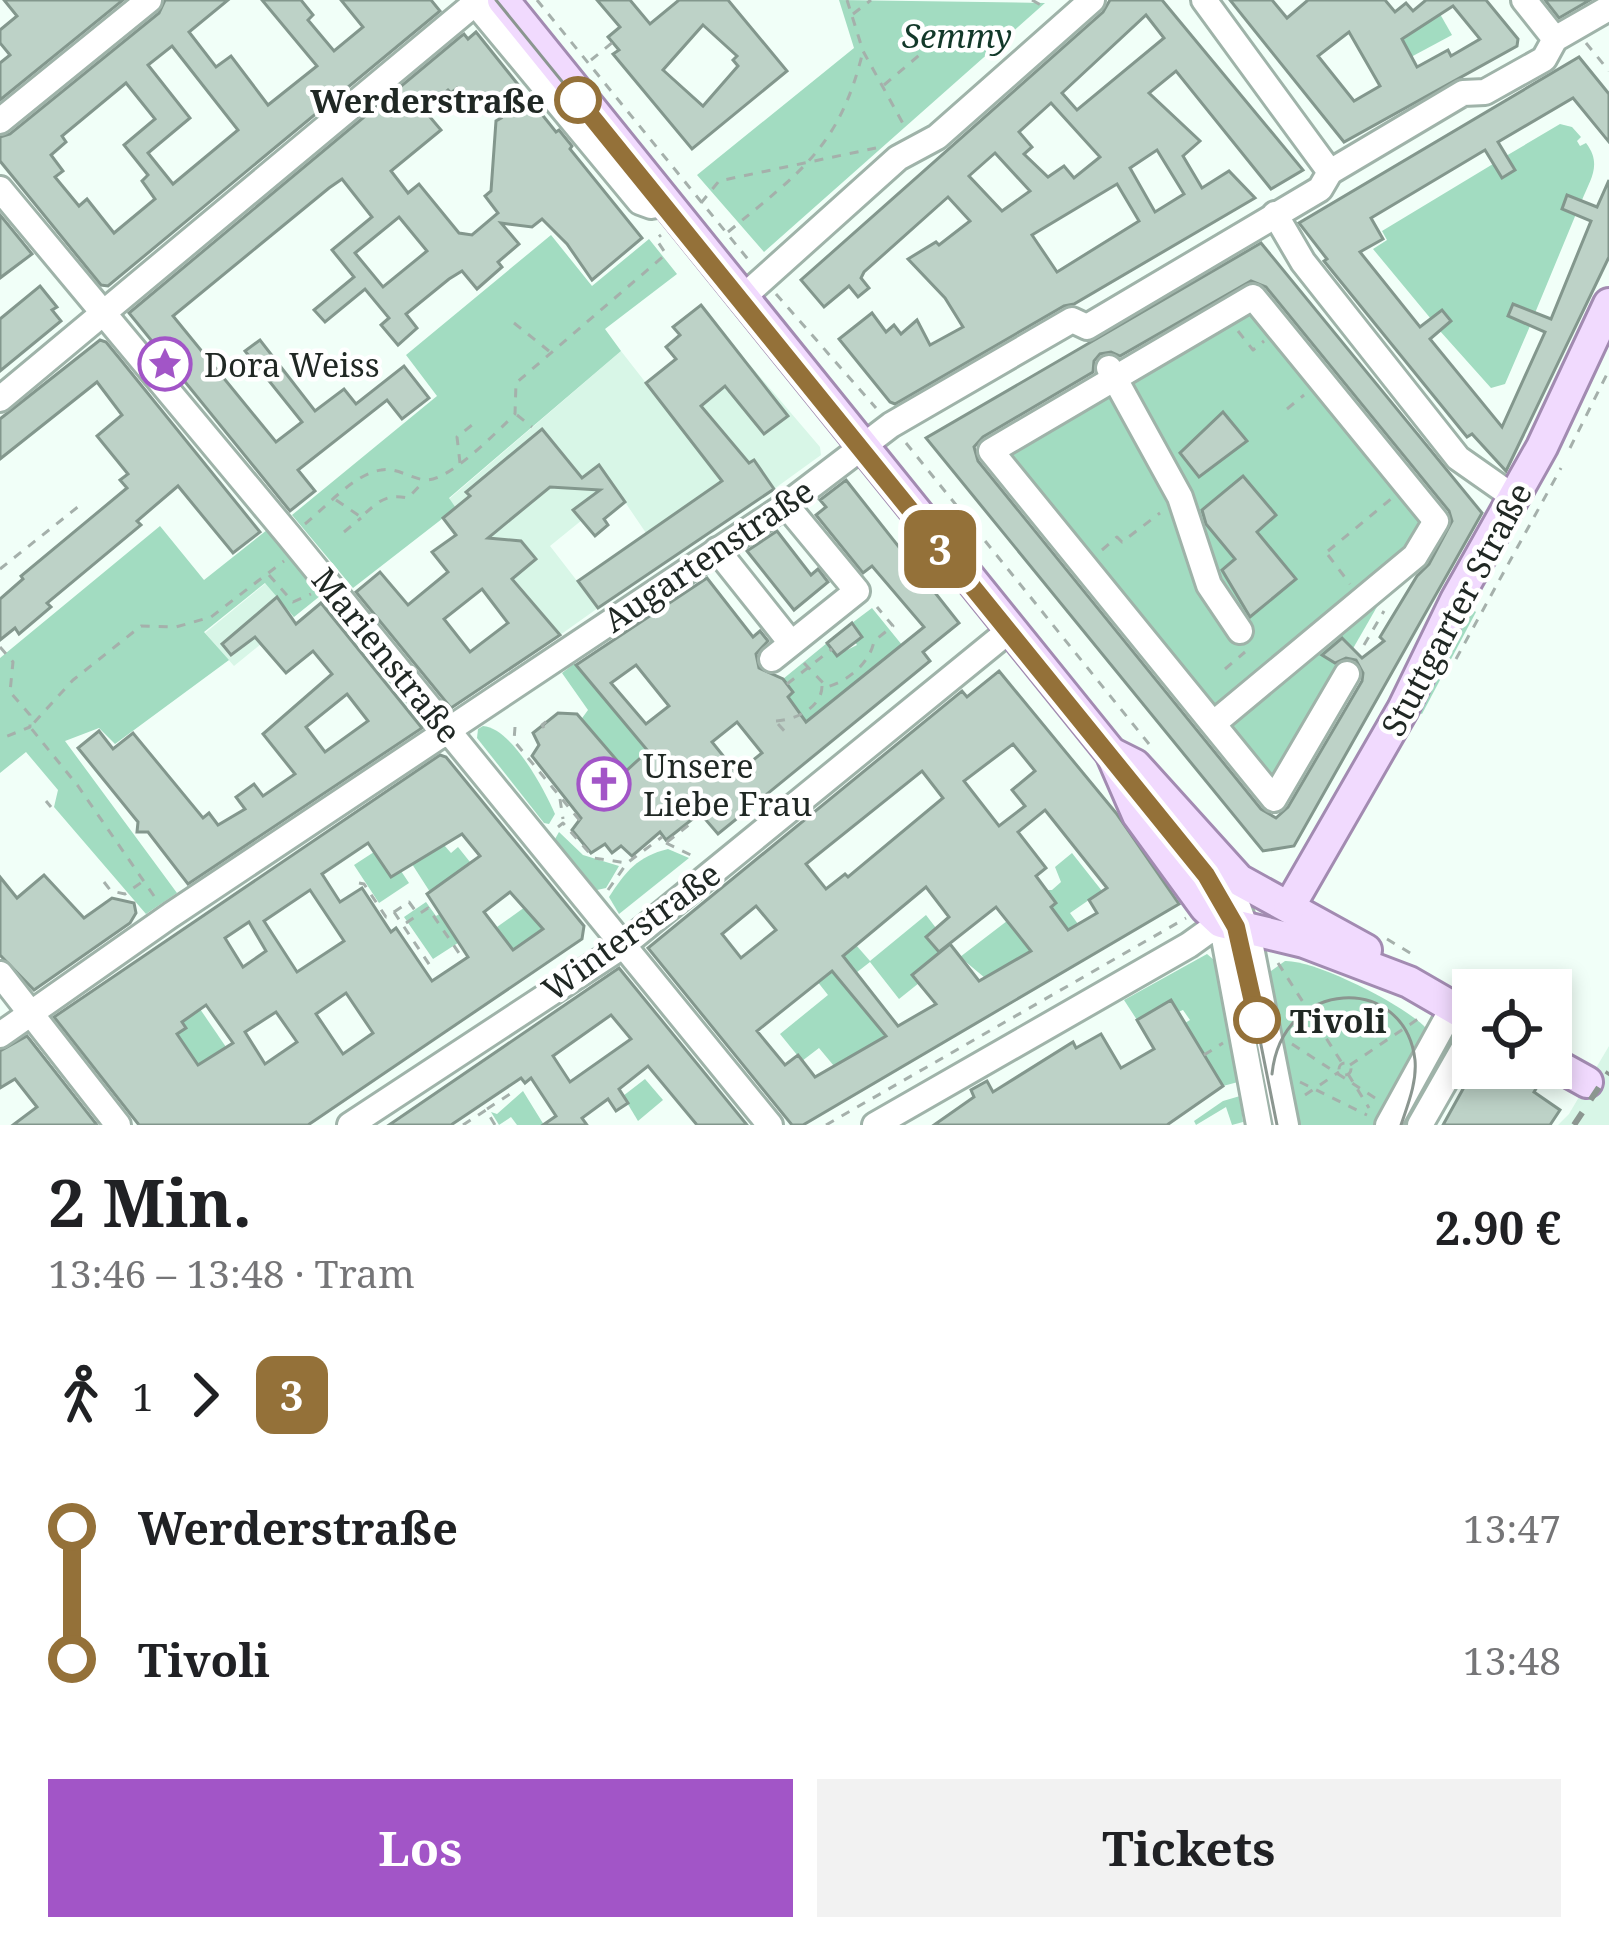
<!DOCTYPE html>
<html lang="de">
<meta charset="utf-8">
<style>
:root{--surface:#fff;--page:#f2f2f2;--text:#202124;--muted:#757577;--accent:#a255c7}
body{margin:0;font-family:"Noto Serif",serif;background:var(--page);color:var(--text);height:100vh;display:flex;flex-direction:column;font-size:45px;white-space:nowrap}
*{box-sizing:border-box;margin:0}
p{font-size:39px;color:var(--muted)}
.icon{flex:none;width:66px;height:66px;fill:none;stroke:currentColor;stroke-width:2;stroke-linecap:round;stroke-linejoin:round}
.map{position:relative;height:1125px;overflow:hidden}
.details{display:flex;flex-direction:column;background:var(--surface);flex:1}
.details>*{flex:none}
.badge{padding:0 24px;border-radius:18px;font-size:42px;line-height:78px}
.fabs{position:absolute;left:1452px;top:969px;display:grid;gap:24px}
.fabs a{display:grid;place-items:center;width:120px;height:120px;border-radius:0px;background:var(--surface);box-shadow:0 6px 18px #0003;font-size:60px}
.map>.badge{position:absolute;translate:-50% -50%;box-shadow:0 0 0 6px #fff}
.legs{display:flex;align-items:center;gap:18px;height:132px;padding:0 48px;font-size:39px}
.legs p{margin-inline-start:auto}
.headline{display:flex;align-items:center;justify-content:space-between;height:204px;padding:0 48px}
h1{font-size:66px;font-weight:700;line-height:90px}
.action{display:flex;gap:24px;margin-top:auto;padding:24px 48px}
.action a{flex:1;height:138px;border-radius:0px;background:var(--accent);color:#fff;font-size:48px;font-weight:700;line-height:138px;text-align:center}
.action a+a{background:var(--page);color:var(--text)}
ul{padding:0 48px;list-style:none}
li{display:flex;align-items:center;gap:42px;height:132px;font-size:45px}
li i{display:grid;place-items:center;width:18px;height:100%;margin:0 15px;background:currentColor}
li i::after{content:'';width:30px;height:30px;margin:-15px;border:9px solid;border-radius:50%;background:var(--surface)}
li p{margin-inline-start:auto}
li:first-child i{background:linear-gradient(#0000 50%,currentColor 0)}
li:last-child i{background:linear-gradient(currentColor 50%,#0000 0)}
.map>svg:first-child{display:block}
.built{fill:#d8f6e7}
.green{fill:#a2dcc1}
.building{fill:#bdd2c7;stroke:#83978d;stroke-width:3;fill-rule:evenodd}
.lines{fill:none;stroke-linecap:round;stroke-linejoin:round}
.minor-casing{stroke:#9fb3a9;stroke-width:30}
.major-casing{stroke:#a28bb1;stroke-width:36}
.path{stroke:#a5b0ab;stroke-width:3;stroke-dasharray:9 9;stroke-linecap:butt}
.minor{stroke:#fff;stroke-width:24}
.major{stroke:#f1dafe;stroke-width:30}
.tram{stroke:#8b9690;stroke-width:3}
.rail{stroke:#8b9690;stroke-width:6;stroke-dasharray:15 15;stroke-linecap:butt}
.line-1-casing{stroke:#fff;stroke-width:27}
.line-1{stroke:#947139;stroke-width:18}
.stop-1-dot{fill:#fff;stroke:#947139;stroke-width:6}
.labels{text-anchor:middle;dominant-baseline:central;stroke-width:9;stroke-linejoin:round;paint-order:stroke}
.park-label{font-size:33px;font-style:italic;fill:#123829;stroke:#fff}
.stop-label{font-size:33px;font-weight:bold;fill:#202824;stroke:#fff;text-anchor:end}
.poi-label{font-size:33px;fill:#202824;stroke:#fff;text-anchor:start}
.street-label{font-size:33px;fill:#202824;stroke:#fff}
</style>
<div class="map">
<svg width="1609" height="1125" viewBox="0 0 1609 1125">
<rect width="100%" height="100%" fill="#f1fff8"/>
<g class="built">
<polygon points="621,351 678,424 750,365 820,447 821,455 774,489 753,460 646,533 610,480 574,509 582,520 550,546 598,608 560,635 449,499"/>
<polygon points="266,583 294,617 234,666 205,633"/>
<polygon points="1609,1046 1609,1125 1558,1125 1569,1114"/>
</g>
<g class="green">
<polygon points="839,0 1045,3 764,252 697,175 854,48"/>
<polygon points="1440,14 1452,35 1411,57 1402,39"/>
<path d="M1560,124L1572,127L1581,137L1577,141L1580,146L1586,143C1602,164 1591,178 1582,200L1568,195L1563,209L1576,214L1535,313L1522,307L1516,319L1530,326L1505,384L1491,388L1440,331L1451,321L1442,310L1431,319L1373,249L1387,240L1382,231L1493,164L1502,177L1506,156Z"/>
<polygon points="551,235 592,286 649,239 677,274 605,329 621,351 449,498 456,508 353,588 292,515 437,396 406,355"/>
<polygon points="1249,309 1424,525 1278,779 1273,781 1009,463 1007,448"/>
<polygon points="160,526 204,580 267,530 320,596 294,617 265,583 204,632 229,660 115,744 99,728 65,741 177,893 146,914 54,807 58,790 26,752 0,773 0,658"/>
<polygon points="1465,605 1476,612 1422,714 1417,712"/>
<polygon points="872,608 902,645 783,741 788,697 793,692 783,679 827,643 837,655 857,645 855,642 862,636 852,623"/>
<polygon points="575,663 656,760 630,783 599,739 580,721 588,710 562,673"/>
<path d="M483,726C512,728 544,789 555,814L549,824L544,823L477,738L478,729Z"/>
<polygon points="559,832 583,855 619,866 606,888 597,890 555,839"/>
<polygon points="444,845 451,853 458,847 470,862 430,892 412,864"/>
<path d="M668,849L689,858L619,914L609,897C625,872 638,856 668,849Z"/>
<polygon points="374,852 391,876 401,871 409,883 379,903 354,865"/>
<polygon points="1072,853 1102,891 1070,913 1078,924 985,978 960,957 1007,921 1019,935 1055,902 1046,890 1052,890 1061,882 1055,867"/>
<polygon points="426,902 436,916 443,912 444,920 461,941 433,959 404,917"/>
<polygon points="525,907 543,929 513,950 497,927"/>
<polygon points="926,915 936,928 926,937 939,952 912,974 919,983 899,999 870,962 843,983 886,1036 834,1066 819,1048 802,1061 780,1034 828,995 806,967 837,961 856,945 870,961"/>
<polygon points="1207,954 1214,960 1238,1082 1223,1086 1185,1023 1190,1020 1183,1010 1178,1012 1171,1000 1137,1020 1124,1000"/>
<path d="M1285,961C1316,960 1404,1005 1426,1028L1374,1125H1297L1271,981V971Z"/>
<polygon points="200,1009 226,1047 198,1065 177,1034 182,1022"/>
<polygon points="645,1079 663,1100 638,1121 623,1096"/>
<polygon points="523,1091 544,1125 517,1125 511,1117 499,1125 491,1112 497,1114"/>
<polygon points="1240,1096 1243,1122 1232,1125 1226,1107 1196,1125 1194,1121 1223,1101"/>
</g>
<g class="building">
<polygon points="4,0 123,0 0,100 0,63 10,55 0,43 0,30 17,16"/>
<path d="M165,0H228L189,32L216,67L231,56L268,105L317,66L262,0H301L313,15L308,20L334,51L363,27L341,0H431L440,11L108,286L101,285L0,161V137L10,134L159,13ZM172,46L238,130L173,184L148,153L190,118L148,65ZM126,83L155,119L124,145L148,175L142,181L155,199L114,233L87,199L79,206L55,177L63,171L51,155L66,142L62,136Z"/>
<path d="M597,0H630L650,24L679,0H728L787,71L692,149L613,54L619,50L608,37L620,27ZM703,25L737,56L733,60L738,66L703,106L663,70Z"/>
<path d="M1110,0H1162L1303,170L1271,189L1176,71L1149,93L1200,141L1183,156L1202,188L1229,171L1255,198L1074,304L1064,306L895,404L890,402L839,339L872,313L886,332L894,325L901,334L917,320L930,345L963,327L945,298L908,259L936,242L939,245L970,221L948,197L864,272L861,278L869,288L858,297L849,286L824,307L801,280L1103,12ZM1146,15L1164,38L1077,110L1062,93ZM1051,103L1100,157L1074,178L1064,166L1048,177L1024,154L1032,147L1019,132ZM1157,150L1184,194L1155,212L1130,168ZM995,153L1030,191L1002,211L969,176ZM1117,184L1139,221L1057,272L1032,235Z"/>
<path d="M1230,0H1272L1287,18L1308,0H1385L1395,12L1406,3L1413,11L1426,0H1486L1518,39L1517,46L1344,142ZM1453,6L1480,39L1451,56L1448,50L1417,67L1402,39ZM1349,32L1380,86L1354,101L1318,56Z"/>
<polygon points="1545,0 1590,0 1559,18"/>
<path d="M476,32L556,132L559,130L572,146L570,149L642,238L592,280L567,244L542,219L532,227L501,223L519,244L498,262L502,267L477,289L462,271L449,279L406,314L417,328L398,345L381,325L389,318L365,289L325,322L314,310L354,277L332,250L372,217L342,179L329,188L173,316L276,442L302,422L245,351L260,340L315,411L344,389L356,404L404,366L429,398L402,419L387,400L298,470L315,491L290,511L129,313L460,37L464,34L468,39ZM457,88L471,105L483,96L501,118L496,121L491,191L485,196L498,213L472,235L459,233L419,184L408,193L391,171L441,130L424,110L448,90L451,93ZM399,217L427,251L383,287L355,253Z"/>
<polygon points="1579,57 1609,94 1609,142 1573,98 1498,142 1515,170 1502,178 1485,150 1371,218 1383,239 1360,252 1420,327 1442,310 1451,321 1430,339 1502,427 1545,332 1508,316 1513,304 1551,319 1591,221 1562,209 1567,195 1597,207 1609,180 1609,257 1506,471 1472,434 1467,437 1324,261 1327,259 1299,223"/>
<polygon points="0,215 32,254 0,278"/>
<path d="M1261,243L1482,513L1294,846L1263,851L926,438ZM1251,281L1266,287L1449,511L1452,521L1429,564L1417,576L1380,637L1384,641L1362,658L1342,638L1322,655L1335,663L1346,658L1356,660L1363,673L1362,681L1288,807L1276,818L1261,809L978,461L974,447L983,437L1093,372L1094,361L1100,354L1111,352L1120,356Z"/>
<polygon points="40,286 57,307 52,310 61,321 0,371 0,319"/>
<polygon points="701,305 788,416 764,434 725,386 701,406 749,463 754,460 774,489 598,608 578,581 722,481 646,383 676,359 666,347 680,335 673,327"/>
<polygon points="100,340 106,342 120,359 260,532 233,553 178,486 137,521 141,525 47,603 51,607 19,634 15,628 0,640 0,599 23,579 21,576 127,488 120,480 128,474 97,436 122,415 97,382 0,459 0,419"/>
<polygon points="1223,412 1247,441 1199,477 1180,453"/>
<path d="M542,429L582,478L599,465L625,502L604,519L608,525L595,536L573,510L600,490L550,487L488,538L521,541L536,559L512,579L560,635L451,708L356,592L380,572L408,605L448,572L432,552L456,535L443,518L470,496L466,492ZM482,589L508,623L470,652L444,619Z"/>
<polygon points="1243,476 1276,515 1257,532 1296,579 1250,617 1222,570 1235,559 1206,524 1202,510"/>
<path d="M846,480L959,623L923,652L930,661L718,834L700,813L666,840L660,832L632,856L621,846L612,853L605,844L591,853L572,830L581,818L532,756L539,745L533,733L558,713L577,714L626,771L648,751L576,665L707,578L753,637L760,631L768,641L756,654L759,668L783,679L793,692L788,697L806,722L924,627L872,566L863,573L816,515L826,507L820,500ZM636,665L669,706L646,724L611,683ZM737,722L762,753L737,773L712,742Z"/>
<polygon points="777,531 811,575 818,569 828,582 794,610 747,551"/>
<path d="M277,597L296,624L321,603L422,728L188,884L148,832H137L138,822L78,748L99,731L113,749L133,733L203,818L209,813L218,825L245,809L236,797L254,784L263,796L295,774L263,734L332,674L313,651L286,673L255,637L231,655L222,644ZM347,694L368,721L325,752L306,727Z"/>
<polygon points="852,623 862,637 837,656 827,643"/>
<path d="M999,671L1116,813L1179,904L803,1125H792L648,948L962,691L967,697ZM1013,744L1035,771L1012,790L1025,806L999,826L964,781ZM922,771L943,798L848,877L845,874L826,889L806,864ZM1045,810L1107,888L1089,900L1097,913L1068,930L1051,907L1056,903L1036,876L1046,868L1018,832ZM926,887L949,917L926,937L939,952L996,907L1031,951L979,981L950,944L912,975L936,1004L898,1026L843,956ZM756,906L776,930L741,958L722,934ZM832,971L886,1036L815,1077L798,1055L785,1065L757,1031Z"/>
<path d="M440,755L446,757L584,926L582,939L308,1125H139L54,1017ZM462,834L480,856L427,894L468,957L432,981L396,928L391,932L362,888L340,902L322,874L368,843L391,877ZM310,890L344,941L297,972L264,921ZM510,892L543,929L513,950L484,912ZM249,922L266,951L243,967L225,938ZM346,993L373,1033L343,1054L316,1014ZM206,1005L233,1043L198,1065L177,1034L186,1028L182,1022ZM276,1012L297,1042L265,1064L245,1032Z"/>
<polygon points="44,875 84,918 112,898 134,903 136,913 130,923 34,990 0,955 0,877 17,898"/>
<path d="M619,968L747,1125H697L648,1066L619,1089L628,1103L616,1111L608,1099L582,1118L587,1125H543L556,1116L531,1078L525,1083L521,1078L451,1125H389ZM611,1015L631,1039L570,1082L553,1056Z"/>
<polygon points="1171,1000 1223,1086 1167,1125 934,1125 974,1097 971,1090 987,1081 993,1092 1073,1042 1076,1048 1101,1034 1121,1068 1154,1049 1137,1020"/>
<polygon points="27,1036 97,1125 13,1125 37,1107 15,1079 0,1088 0,1051"/>
<polygon points="1483,1068 1491,1074 1495,1068 1503,1068 1537,1087 1534,1092 1560,1110 1550,1125 1443,1125 1473,1071 1478,1073"/>
</g>
<g class="lines">
<g class="minor-casing">
<g id="minor">
<polyline points="1204,0 1330,172"/>
<polyline points="1524,0 1555,39"/>
<polyline points="475,3 640,202 651,206 669,203"/>
<polyline points="0,121 149,0"/>
<polyline points="0,189 290,537 770,1125"/>
<polyline points="1275,214 1303,262 1458,458 1515,498"/>
<polyline points="741,299 898,158 937,137 1092,0"/>
<polyline points="1109,368 1180,497 1209,585 1240,631"/>
<polyline points="0,399 479,0"/>
<polyline points="717,550 791,643"/>
<polyline points="772,659 857,591 786,505"/>
<polyline points="1213,724 1415,556 1436,521 1253,297 991,451 1274,799 1347,674"/>
<polyline points="1223,866 1249,937 1286,1125"/>
<polyline points="0,974 118,1125"/>
<polyline points="0,1035 171,915 786,505 891,425 1072,320 1087,327 1320,189 1330,172 1463,93 1485,92 1544,59 1555,39 1609,8"/>
<polyline points="350,1125 621,947 1011,629"/>
<polyline points="875,1125 1189,945 1221,922 1259,1125"/>
<polyline points="1388,1125 1453,1007"/>
<polyline points="1420,1125 1473,1032"/>
</g>
</g>
<g class="major-casing">
<g id="major">
<polyline points="503,0 1111,753 1138,815 1205,907 1221,922 1304,942 1409,982 1473,1019"/>
<polyline points="1111,753 1135,765 1239,880 1366,950"/>
<polyline points="1289,907 1403,709 1456,600 1542,447 1609,304"/>
<polyline points="1551,1062 1587,1082"/>
</g>
</g>
<g class="path">
<polyline points="537,0 751,263"/>
<polyline points="847,0 863,51 906,129"/>
<polyline points="1032,0 1046,8"/>
<polyline points="853,14 871,0"/>
<polyline points="1586,43 1609,71"/>
<polyline points="591,60 618,38"/>
<polyline points="884,85 923,52"/>
<polyline points="701,203 719,181 876,148"/>
<path d="M728,232C800,172 840,147 863,51"/>
<polyline points="776,294 876,408"/>
<polyline points="514,323 549,351"/>
<polyline points="1238,331 1253,350 1264,341"/>
<polyline points="1287,409 1304,395"/>
<polyline points="517,415 532,427"/>
<polyline points="906,443 1149,744"/>
<polyline points="1570,448 1609,370"/>
<polyline points="460,463 457,437 477,421"/>
<path d="M336,500L361,517C377,503 385,493 408,498L424,481"/>
<path d="M305,524C326,507 354,474 381,470C397,467 411,479 426,480C449,481 499,430 515,414L516,383L666,254L656,239L661,235"/>
<polyline points="344,532 361,518"/>
<polyline points="1102,550 1117,537 1122,542 1160,513"/>
<polyline points="1328,551 1391,499"/>
<polyline points="1328,555 1350,584"/>
<polyline points="0,569 84,502"/>
<polyline points="269,575 293,602 311,594"/>
<polyline points="1364,645 1384,611"/>
<polyline points="0,647 13,662 10,692 30,715 30,727 0,739"/>
<polyline points="1456,659 1561,468"/>
<path d="M804,663L827,687C848,681 870,663 874,641L893,626L877,607"/>
<polyline points="1225,669 1245,652"/>
<polyline points="787,684 832,649"/>
<path d="M776,721C796,720 822,707 822,686"/>
<polyline points="778,724 789,736"/>
<polyline points="515,727 514,741 581,822"/>
<polyline points="544,728 542,725 548,720 550,723"/>
<polyline points="560,799 563,819"/>
<polyline points="46,801 51,807"/>
<polyline points="558,827 563,823 594,858 627,863"/>
<polyline points="667,842 694,821"/>
<polyline points="666,843 697,858"/>
<polyline points="104,882 111,891 125,894 142,882"/>
<polyline points="359,883 364,884 386,917 394,912 433,970"/>
<polyline points="608,890 627,863 662,837"/>
<polyline points="154,896 78,786 30,727 73,680 141,626 176,627 211,617 284,561"/>
<polyline points="394,912 409,902 417,913"/>
<polyline points="406,923 428,908 459,953"/>
<polyline points="1387,939 1415,956"/>
<polyline points="1278,963 1342,1063"/>
<polyline points="1292,1044 1375,1098"/>
<polyline points="1204,1055 1223,1043"/>
<circle cx="1345" cy="1069" r="6"/>
<polyline points="1350,1065 1418,1019"/>
<polyline points="1348,1074 1369,1108"/>
<polyline points="1300,1082 1367,1115"/>
<polyline points="1305,1095 1339,1072"/>
<polyline points="487,1109 516,1090"/>
<polyline points="463,1125 486,1110 495,1125"/>
<polyline points="826,1125 1186,918"/>
</g>
<use href="#minor" class="minor"/>
<use href="#major" class="major"/>
<g class="tram">
<polyline points="496,0 1206,875 1232,917 1240,940 1277,1125"/>
<path d="M1272,1074C1282,977 1405,973 1415,1060C1417,1082 1408,1104 1401,1125"/>
</g>
<polyline class="rail" points="1574,1125 1609,1072"/>
</g>
<g class="lines">
<g class="line-1-casing">
<polyline id="line-1" points="578,100 1206,875 1236,927 1257,1020"/>
</g>
<use href="#line-1" class="line-1"/>
</g>
<defs>
<g id="sight-ring" transform="scale(2.7)"><circle r="9.5" fill="#fff" stroke="#a255c7" stroke-width="1.5"/><path d="M0-6L1.8-2.2L6-1.7L2.9 1.2L3.7 5.4L0 3.3L-3.7 5.4L-2.9 1.2L-6-1.7L-1.8-2.2Z" fill="#a255c7"/></g>
<g id="church-ring" transform="scale(2.7)"><circle r="9.5" fill="#fff" stroke="#a255c7" stroke-width="1.5"/><path d="M-1.2-6h2.4v3.5h3.3v2.4h-3.3V6h-2.4V-.1h-3.3v-2.4h3.3Z" fill="#a255c7"/></g>
</defs>
<g fill-rule="evenodd">
<use href="#sight-ring" x="165" y="364"/>
<use href="#church-ring" x="604" y="784"/>
</g>
<g class="stop-1-dot">
<circle cx="578" cy="100" r="21"/>
<circle cx="1257" cy="1020" r="21"/>
</g>
<g class="labels">
<g class="park-label">
<text x="957" y="35">Semmy</text>
</g>
<g class="stop-label">
<text x="545" y="100">Werderstraße</text>
<text x="1290" y="1020" text-anchor="start">Tivoli</text>
</g>
<g class="poi-label">
<text x="204" y="364">Dora Weiss</text>
<text x="643" y="765">Unsere<tspan x="643" dy="38">Liebe Frau</tspan></text>
</g>
<g class="street-label">
<text transform="translate(708 555) rotate(-34)">Augartenstraße</text>
<text transform="translate(1456 609) rotate(-62)">Stuttgarter Straße</text>
<text transform="translate(387 655) rotate(51)">Marienstraße</text>
<text transform="translate(631 931) rotate(-36)">Winterstraße</text>
</g>
</g>
</svg>
<div class="fabs">
<a><svg class="icon" aria-label="locate" viewBox="0 0 24 24"><circle cx="12" cy="12" r="6"/><path d="M12 2v4M12 18v4M2 12h4M18 12h4"/></svg></a>
</div>
<b class="badge" style="left:940px;top:549px;background:#947139;color:#fff">3</b>
</div>
<section class="details">
<div class="headline"><div><h1>2 Min.</h1><p>13:46 – 13:48 · Tram</p></div><b>2.90 €</b></div>
<div class="legs"><svg class="icon" aria-label="walk" viewBox="0 0 24 24"><circle cx="13" cy="4" r="2"/><path d="M13 8l-2 6 4 7M11 14l-3 7M7 12l3-4h3l4 4"/></svg>1<svg class="icon" aria-label="forward" viewBox="0 0 24 24"><path d="M9 5l7 7-7 7"/></svg><b class="badge" style="background:#947139;color:#fff">3</b></div>
<ul>
<li><i style="color:#947139"></i><b>Werderstraße</b><p>13:47</p></li>
<li><i style="color:#947139"></i><b>Tivoli</b><p>13:48</p></li>
</ul>
<div class="action"><a>Los</a><a>Tickets</a></div>
</section>
